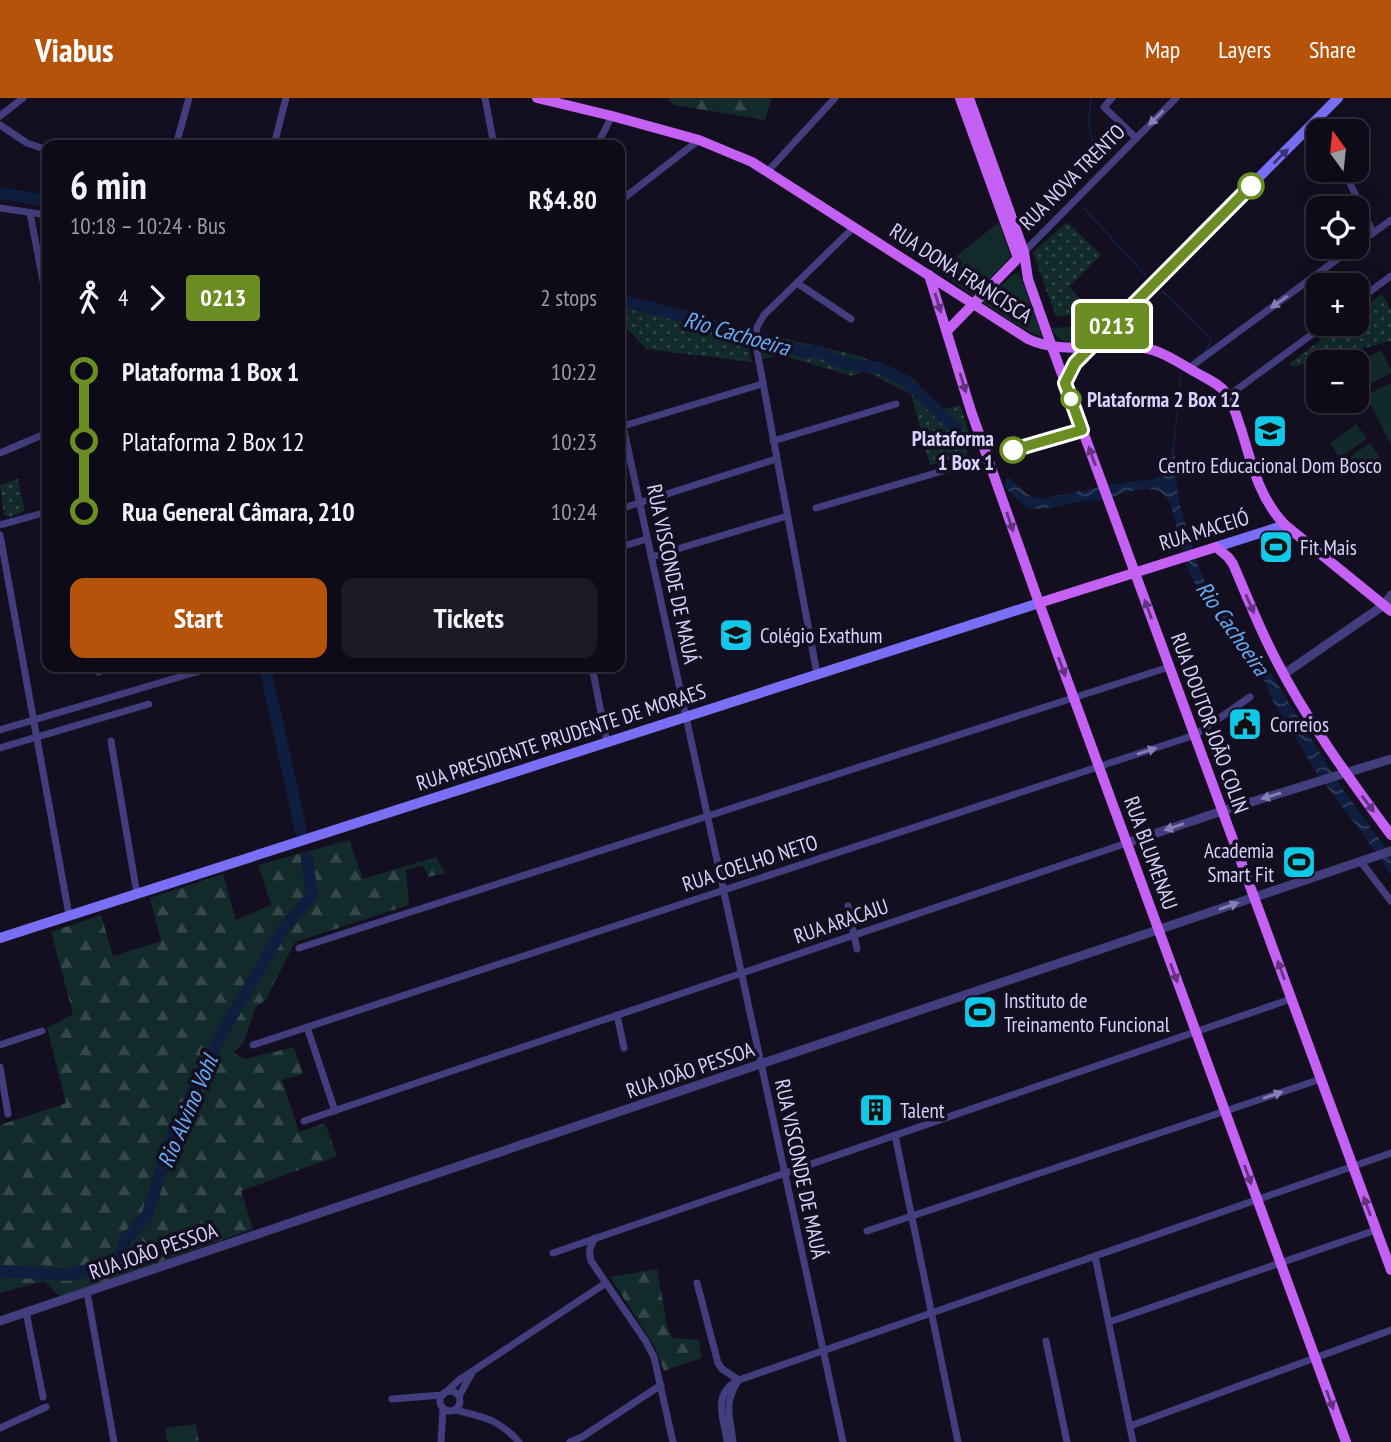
<!DOCTYPE html>
<meta charset="utf-8">
<style>
:root{--surface:#0e0b18;--page:#1c1925;--text:#f1f3f6;--muted:#9b9ba2;--line:#2e2b37;--accent:#b45309}
body{margin:0;font-family:"PT Sans Narrow",sans-serif;background:var(--page);color:var(--text);height:100vh;display:flex;flex-direction:column;font-size:26px;white-space:nowrap}
*{box-sizing:border-box;margin:0}
p{font-size:23px;color:var(--muted)}
.icon{flex:none;width:38px;height:38px;fill:none;stroke:currentColor;stroke-width:2;stroke-linecap:round;stroke-linejoin:round}
.map{position:relative;flex:1;overflow:hidden}
.sheet{position:absolute;left:42px;top:42px;width:583px;height:532px;display:flex;flex-direction:column;background:var(--surface);border-radius:14px;box-shadow:0 7px 28px #0002,0 0 0 2px var(--line)}
.sheet>*{flex:none}
.badge{padding:0 14px;border-radius:5px;font-size:24px;line-height:46px}
.needle{width:46px;rotate:345deg}
.tools{position:absolute;left:1306px;top:21px;display:grid;gap:14px}
.tools a{display:grid;place-items:center;width:63px;height:63px;border-radius:14px;background:var(--surface);box-shadow:0 7px 28px #0002,0 0 0 2px var(--line);font-size:35px}
.map>.badge{position:absolute;translate:-50% -50%;box-shadow:0 0 0 4px #fff}
.legs{display:flex;align-items:center;gap:10px;height:77px;padding:0 28px;font-size:23px}
.legs p{margin-inline-start:auto}
.summary{display:flex;align-items:center;justify-content:space-between;height:119px;padding:0 28px}
h1{font-size:38px;font-weight:600;line-height:52px}
.action{display:flex;gap:14px;margin-top:auto;padding:14px 28px}
.action a{flex:1;height:80px;border-radius:14px;background:var(--accent);color:#fff;font-size:28px;font-weight:600;line-height:80px;text-align:center}
.action a+a{background:var(--page);color:var(--text)}
ul{padding:0 28px;list-style:none}
li{display:flex;align-items:center;gap:24px;height:70px;font-size:26px}
li i{display:grid;place-items:center;width:10px;height:100%;margin:0 9px;background:currentColor}
li i::after{content:'';width:18px;height:18px;margin:-9px;border:5px solid;border-radius:50%;background:var(--surface)}
li p{margin-inline-start:auto}
li:first-child i{background:linear-gradient(#0000 50%,currentColor 0)}
li:last-child i{background:linear-gradient(currentColor 50%,#0000 0)}
header{display:flex;align-items:center;gap:42px;box-sizing:border-box;height:98px;padding:0 35px;background:var(--accent);color:#fff}
header strong{font-size:33px}
nav{display:flex;gap:38px;margin-inline-start:auto;font-size:24px}
.map>svg:first-child{display:block}
.grass{fill:url(#grass-dots)}
.forest{fill:url(#forest-firs)}
.park{fill:#122a2a}
.water{fill:url(#water-waves)}
.lines{fill:none;stroke-linecap:round;stroke-linejoin:round}
.stream{stroke:#0f1e3f;stroke-width:2}
.river{stroke:#0f1e3f;stroke-width:12}
.minor{stroke:#423d7c;stroke-width:7}
.tertiary{stroke:#423d7c;stroke-width:9}
.secondary{stroke:#796ff5;stroke-width:10}
.primary{stroke:#c460f4;stroke-width:10}
.oneway{fill:#8680b6}
.oneway2{fill:#3c3575}
.oneway3{fill:#63337f}
.line-1-casing{stroke:#fff;stroke-width:16}
.line-1{stroke:#6b8e23;stroke-width:10}
.stop-1-dot{fill:#fff;stroke:#6b8e23;stroke-width:3.5}
.labels{text-anchor:middle;dominant-baseline:central;stroke-width:7;stroke-linejoin:round;paint-order:stroke}
.street-label{font-size:21px;fill:#d8d1fc;stroke:#130f20}
.stop-label{font-size:21px;font-weight:bold;fill:#d8d1fc;stroke:#130f20;text-anchor:start}
.poi-label{font-size:21px;fill:#d8d1fc;stroke:#130f20;text-anchor:start}
.water-label{font-size:23px;font-style:italic;fill:#66acf5;stroke:#130f20}
</style>
<header>
<strong>Viabus</strong>
<nav><a>Map</a><a>Layers</a><a>Share</a></nav>
</header>
<div class="map">
<svg width="1391" height="1344" viewBox="0 0 1391 1344">
<defs>
<pattern id="grass-dots" width="8" height="8" patternUnits="userSpaceOnUse" patternTransform="scale(1.75)"><rect width="8" height="8" fill="#122a2a"/><path d="M2 2h.1M6 6h.1" fill="none" stroke="#34484a" stroke-width="1.8" stroke-linecap="round"/></pattern>
<pattern id="forest-firs" width="22" height="20" patternUnits="userSpaceOnUse" patternTransform="scale(1.75)"><rect width="22" height="20" fill="#122a2a"/><path d="M5 1l3.5 6h-7zM16 11l3.5 6h-7z" fill="#34484a"/></pattern>
<pattern id="water-waves" width="16" height="10" patternUnits="userSpaceOnUse" patternTransform="scale(1.75)"><rect width="16" height="10" fill="#0f1e3f"/><path d="M0 5q4-4 8 0t8 0" fill="none" stroke="#313e5c"/></pattern>
</defs>
<rect width="100%" height="100%" fill="#130f20"/>
<g class="grass">
<polygon points="1067,124 1101,157 1069,189 1093,214 1056,219 1033,154"/>
<polygon points="1382,196 1391,212 1391,243 1293,269 1290,265 1342,226 1356,226 1356,215"/>
<polygon points="620,205 622,207 649,210 674,220 680,219 686,223 691,221 701,220 711,228 725,233 727,236 744,238 751,243 749,254 752,264 646,251 620,223"/>
<polygon points="764,236 860,258 914,281 931,303 941,312 960,307 970,338 967,340 967,357 930,367 911,296 865,273 853,278 780,257 763,261 760,251"/>
<polygon points="18,381 25,413 10,419 4,417 0,387"/>
</g>
<g class="forest">
<polygon points="667,0 772,0 765,22 674,7"/>
<polygon points="349,742 363,781 436,759 445,775 428,779 423,767 406,772 409,807 295,844 266,901 256,909 243,945 233,955 245,961 294,949 303,976 282,982 299,1034 325,1025 337,1058 241,1093 253,1131 64,1198 57,1196 44,1183 0,1195 0,1027 66,1005 47,930 73,916 51,834 101,817 113,858 161,843 150,800 223,776 236,822 271,807 258,767"/>
<polygon points="657,1171 667,1228 672,1240 699,1242 701,1260 664,1273 655,1249 610,1179"/>
<polygon points="196,1326 199,1344 168,1344 165,1330"/>
</g>
<g class="park">
<polygon points="999,124 1011,159 973,198 938,173"/>
<path d="M1015,175L1020,177L1043,239C1021,231 1002,217 982,204Z"/>
<path d="M1103,227C1094,245 1079,247 1060,242L1050,230Z"/>
<polygon points="1381,252 1391,271 1391,275 1357,293 1356,265"/>
<polygon points="1391,285 1391,345 1390,345 1366,297"/>
<polygon points="1356,326 1367,340 1340,360 1330,345"/>
<polygon points="1370,345 1380,359 1354,379 1343,364"/>
</g>
<path class="water" d="M1174,345L1178,400L1197,465L1208,490L1264,564L1339,686L1391,757V777L1378,757L1317,675L1273,603L1262,577L1225,528H1217L1221,524L1220,521L1202,497L1188,472L1170,404C1155,378 1121,398 1100,402C1092,403 1085,403 1078,404C1065,406 1047,412 1034,411C1023,410 1012,396 1004,388L1008,379L1030,398L1041,401L1114,386L1154,381L1166,374Z"/>
<g class="lines">
<g class="stream">
<path d="M1071,90L1068,85C1072,70 1090,70 1094,56C1097,49 1091,42 1090,34C1088,24 1090,11 1091,0"/>
<polyline points="1083,109 1145,177"/>
<path d="M1162,193L1210,239C1213,251 1200,257 1191,264"/>
<polyline points="1174,345 1181,276"/>
</g>
<g class="river">
<polyline points="0,95 47,103"/>
<polyline points="620,202 686,219 741,237 767,242 805,254 818,253 842,265 880,270 906,283 957,332"/>
<polyline points="265,569 301,733"/>
<polyline points="0,1173 69,1177 110,1166 120,1158 126,1141 147,1118 171,1041 222,935 281,834 312,797 307,761"/>
</g>
<g class="minor">
<polyline points="485,0 494,47"/>
<polyline points="1112,0 1104,9 1136,40"/>
<polyline points="0,18 23,0"/>
<polyline points="0,27 27,45 47,52"/>
<polyline points="1306,32 1318,44"/>
<polyline points="176,47 189,0"/>
<polyline points="274,47 286,0"/>
<polyline points="597,47 612,18"/>
<polyline points="1344,72 1373,135"/>
<polyline points="768,73 835,0"/>
<polyline points="620,103 699,42"/>
<polyline points="0,110 47,117"/>
<polyline points="30,115 47,204"/>
<polyline points="1356,147 1391,122"/>
<polyline points="1024,154 1176,0"/>
<polyline points="797,185 851,221"/>
<polyline points="1356,204 1391,178"/>
<polyline points="1189,270 1354,149"/>
<polyline points="1228,298 1326,226"/>
<polyline points="620,314 843,1344"/>
<polyline points="623,328 762,286"/>
<polyline points="773,343 896,306"/>
<polyline points="0,355 47,335"/>
<polyline points="816,410 987,360"/>
<polyline points="620,411 776,361"/>
<polyline points="0,427 47,414"/>
<polyline points="0,437 69,817"/>
<polyline points="620,449 647,441"/>
<polyline points="651,459 787,418"/>
<polyline points="98,569 99,574"/>
<polyline points="592,569 607,644"/>
<polyline points="817,576 755,242 757,229 764,217 854,129"/>
<polyline points="0,632 213,569"/>
<polyline points="111,643 137,796"/>
<polyline points="0,650 149,606"/>
<polyline points="1361,764 1391,803"/>
<polyline points="848,808 857,851"/>
<polyline points="299,850 1169,569"/>
<polyline points="617,917 624,950"/>
<polyline points="307,929 335,1013"/>
<polyline points="0,947 42,933"/>
<polyline points="253,947 1195,637 1250,599"/>
<polyline points="0,969 8,1016"/>
<polyline points="304,1023 1127,745"/>
<polyline points="895,1037 958,1344"/>
<polyline points="867,1133 1321,981"/>
<path d="M595,1140C590,1149 588,1153 591,1163L645,1242L654,1259L673,1344"/>
<polyline points="553,1155 1291,901"/>
<polyline points="1095,1158 1133,1344"/>
<polyline points="697,1185 718,1265 722,1271 739,1282"/>
<polyline points="87,1194 114,1344"/>
<polyline points="26,1214 43,1299"/>
<polyline points="1109,1224 1376,1132"/>
<polyline points="1046,1243 1067,1344"/>
<circle cx="450" cy="1303" r="10"/>
<polyline points="445,1295 459,1282 606,1185"/>
<polyline points="459,1298 472,1275"/>
<polyline points="392,1301 442,1297"/>
<path d="M455,1312C484,1319 498,1321 519,1344"/>
<polyline points="1130,1328 1391,1232"/>
<polyline points="0,1330 46,1309"/>
<polyline points="441,1344 443,1311"/>
<polyline points="570,1344 582,1339 661,1287"/>
<path d="M727,1344C724,1320 711,1296 739,1282L1391,1055"/>
<path d="M733,1344C730,1318 723,1307 738,1283"/>
</g>
<g class="tertiary">
<polyline points="1284,576 1384,507 1391,497"/>
<polyline points="1127,745 1222,713 1391,661"/>
<polyline points="0,1223 1391,753"/>
</g>
<g class="secondary">
<polyline points="1065,285 1070,273 1079,260 1338,0"/>
<polyline points="1216,449 1285,427"/>
<polyline points="0,840 1039,505"/>
</g>
<g class="primary">
<path d="M537,0L612,18L699,42L752,64L1028,241C1064,258 1106,244 1144,250C1163,253 1181,266 1197,275C1207,281 1220,286 1227,296C1234,307 1237,320 1241,331C1252,366 1259,400 1285,427L1391,513"/>
<polyline points="969,0 1024,154 1028,181 1052,249 1391,1172"/>
<polyline points="929,177 971,313 1039,505 1346,1344"/>
<polyline points="1115,224 1112,238 1118,249"/>
<polyline points="947,233 1018,160 960,0"/>
<path d="M1039,505L1216,449L1228,459L1233,466C1246,496 1258,527 1273,556C1305,620 1348,679 1391,737"/>
</g>
</g>
<defs><path id="oneway-solid" d="M-6-.8H1V-3.2L6.5 0L1 3.2V.8H-6Z" transform="scale(1.75)"/></defs>
<g class="oneway">
<use href="#oneway-solid" transform="translate(1156 20) rotate(135)"/>
<use href="#oneway-solid" transform="translate(1279 204) rotate(144)"/>
<use href="#oneway-solid" transform="translate(1147 653) rotate(-18)"/>
<use href="#oneway-solid" transform="translate(1271 698) rotate(163)"/>
<use href="#oneway-solid" transform="translate(1174 729) rotate(161)"/>
<use href="#oneway-solid" transform="translate(1229 808) rotate(-19)"/>
<use href="#oneway-solid" transform="translate(1273 997) rotate(-19)"/>
</g>
<use class="oneway2" href="#oneway-solid" transform="translate(1281 58) rotate(-45)"/>
<g class="oneway3">
<use href="#oneway-solid" transform="translate(938 205) rotate(73)"/>
<use href="#oneway-solid" transform="translate(963 285) rotate(73)"/>
<use href="#oneway-solid" transform="translate(1092 358) rotate(-110)"/>
<use href="#oneway-solid" transform="translate(1010 424) rotate(71)"/>
<use href="#oneway-solid" transform="translate(1250 506) rotate(66)"/>
<use href="#oneway-solid" transform="translate(1148 511) rotate(-110)"/>
<use href="#oneway-solid" transform="translate(1062 569) rotate(70)"/>
<use href="#oneway-solid" transform="translate(1368 706) rotate(53)"/>
<use href="#oneway-solid" transform="translate(1281 872) rotate(-110)"/>
<use href="#oneway-solid" transform="translate(1174 875) rotate(70)"/>
<use href="#oneway-solid" transform="translate(1248 1077) rotate(70)"/>
<use href="#oneway-solid" transform="translate(1367 1108) rotate(-110)"/>
<use href="#oneway-solid" transform="translate(1330 1302) rotate(70)"/>
</g>
<g class="lines">
<g class="line-1-casing">
<polyline id="line-1" points="1013,352 1082,332 1065,285 1075,265 1251,88"/>
</g>
<use href="#line-1" class="line-1"/>
</g>
<defs>
<g id="school-square" transform="scale(1.75)"><rect x="-9" y="-9" width="18" height="18" rx="4" fill="#10c9e9" stroke="#130f20"/><path d="M0-5L7-2L0 1L-7-2ZM-4 1L0 2.5L4 1V4Q0 6-4 4Z" fill="#111"/></g>
<g id="stadium-square" transform="scale(1.75)"><rect x="-9" y="-9" width="18" height="18" rx="4" fill="#10c9e9" stroke="#130f20"/><path d="M0-5a6.5 5 0 1 0 0 10a6.5 5 0 1 0 0-10ZM-3.5-1.8h7v3.6h-7Z" fill="#111"/></g>
<g id="civic-square" transform="scale(1.75)"><rect x="-9" y="-9" width="18" height="18" rx="4" fill="#10c9e9" stroke="#130f20"/><path d="M-.6-6.5H3V-4.5H.6V-3L4-1V1h2V6H-6V1h2V-1L-.6-3ZM-1.2 2.5V6h2.4V2.5Z" fill="#111"/></g>
<g id="building-square" transform="scale(1.75)"><rect x="-9" y="-9" width="18" height="18" rx="4" fill="#10c9e9" stroke="#130f20"/><path d="M-4-6H4V6H1V3H-1V6H-4ZM-2.5-4.3h1.7v1.8h-1.7ZM.8-4.3h1.7v1.8H.8ZM-2.5-1h1.7V.8h-1.7ZM.8-1h1.7V.8H.8Z" fill="#111"/></g>
</defs>
<g fill-rule="evenodd">
<use href="#school-square" x="1270" y="333"/>
<use href="#stadium-square" x="1276" y="449"/>
<use href="#school-square" x="736" y="537"/>
<use href="#civic-square" x="1245" y="626"/>
<use href="#stadium-square" x="1299" y="764"/>
<use href="#stadium-square" x="980" y="914"/>
<use href="#building-square" x="876" y="1012"/>
</g>
<g class="stop-1-dot">
<circle cx="1251" cy="88" r="12"/>
<circle cx="1071" cy="301" r="9"/>
<circle cx="1013" cy="352" r="12"/>
</g>
<g class="labels">
<g class="street-label">
<text transform="translate(1072 79) rotate(-45)">RUA NOVA TRENTO</text>
<text transform="translate(961 175) rotate(33)">RUA DONA FRANCISCA</text>
<text transform="translate(1204 432) rotate(-17)">RUA MACEIÓ</text>
<text transform="translate(673 476) rotate(78)">RUA VISCONDE DE MAUÁ</text>
<text transform="translate(1210 625) rotate(70)">RUA DOUTOR JOÃO COLIN</text>
<text transform="translate(561 639) rotate(-18)">RUA PRESIDENTE PRUDENTE DE MORAES</text>
<text transform="translate(1151 755) rotate(70)">RUA BLUMENAU</text>
<text transform="translate(750 765) rotate(-18)">RUA COELHO NETO</text>
<text transform="translate(841 823) rotate(-19)">RUA ARACAJU</text>
<text transform="translate(690 972) rotate(-19)">RUA JOÃO PESSOA</text>
<text transform="translate(801 1071) rotate(78)">RUA VISCONDE DE MAUÁ</text>
<text transform="translate(153 1153) rotate(-19)">RUA JOÃO PESSOA</text>
</g>
<g class="stop-label">
<text x="1087" y="301">Plataforma 2 Box 12</text>
<text x="994" y="340" text-anchor="end">Plataforma<tspan x="994" dy="24">1 Box 1</tspan></text>
</g>
<g class="poi-label">
<text x="1270" y="367" text-anchor="middle">Centro Educacional Dom Bosco</text>
<text x="1300" y="449">Fit Mais</text>
<text x="760" y="537">Colégio Exathum</text>
<text x="1270" y="626">Correios</text>
<text x="1274" y="752" text-anchor="end">Academia<tspan x="1274" dy="24">Smart Fit</tspan></text>
<text x="1004" y="902">Instituto de<tspan x="1004" dy="24">Treinamento Funcional</tspan></text>
<text x="900" y="1012">Talent</text>
</g>
<g class="water-label">
<text transform="translate(737 235) rotate(16)">Rio Cachoeira</text>
<text transform="translate(1233 530) rotate(55)">Rio Cachoeira</text>
<text transform="translate(187 1013) rotate(-67)">Rio Alvino Vohl</text>
</g>
</g>
</svg>
<div class="tools">
<a><svg class="needle" viewBox="-14 -14 28 28"><path d="M0-13l5 13h-10z" fill="#e53935"/><path d="M0 13l5-13h-10z" fill="#9b9ba2"/></svg></a>
<a><svg class="icon" aria-label="locate" viewBox="0 0 24 24"><circle cx="12" cy="12" r="6"/><path d="M12 2v4M12 18v4M2 12h4M18 12h4"/></svg></a>
<a>+</a>
<a>−</a>
</div>
<b class="badge" style="left:1112px;top:228px;background:#6b8e23;color:#fff">0213</b>
<section class="sheet">
<div class="summary"><div><h1>6 min</h1><p>10:18 – 10:24 · Bus</p></div><b>R$4.80</b></div>
<div class="legs"><svg class="icon" aria-label="walk" viewBox="0 0 24 24"><circle cx="13" cy="4" r="2"/><path d="M13 8l-2 6 4 7M11 14l-3 7M7 12l3-4h3l4 4"/></svg>4<svg class="icon" aria-label="forward" viewBox="0 0 24 24"><path d="M9 5l7 7-7 7"/></svg><b class="badge" style="background:#6b8e23;color:#fff">0213</b><p>2 stops</p></div>
<ul>
<li><i style="color:#6b8e23"></i><b>Plataforma 1 Box 1</b><p>10:22</p></li>
<li><i style="color:#6b8e23"></i><span>Plataforma 2 Box 12</span><p>10:23</p></li>
<li><i style="color:#6b8e23"></i><b>Rua General Câmara, 210</b><p>10:24</p></li>
</ul>
<div class="action"><a>Start</a><a>Tickets</a></div>
</section>
</div>
